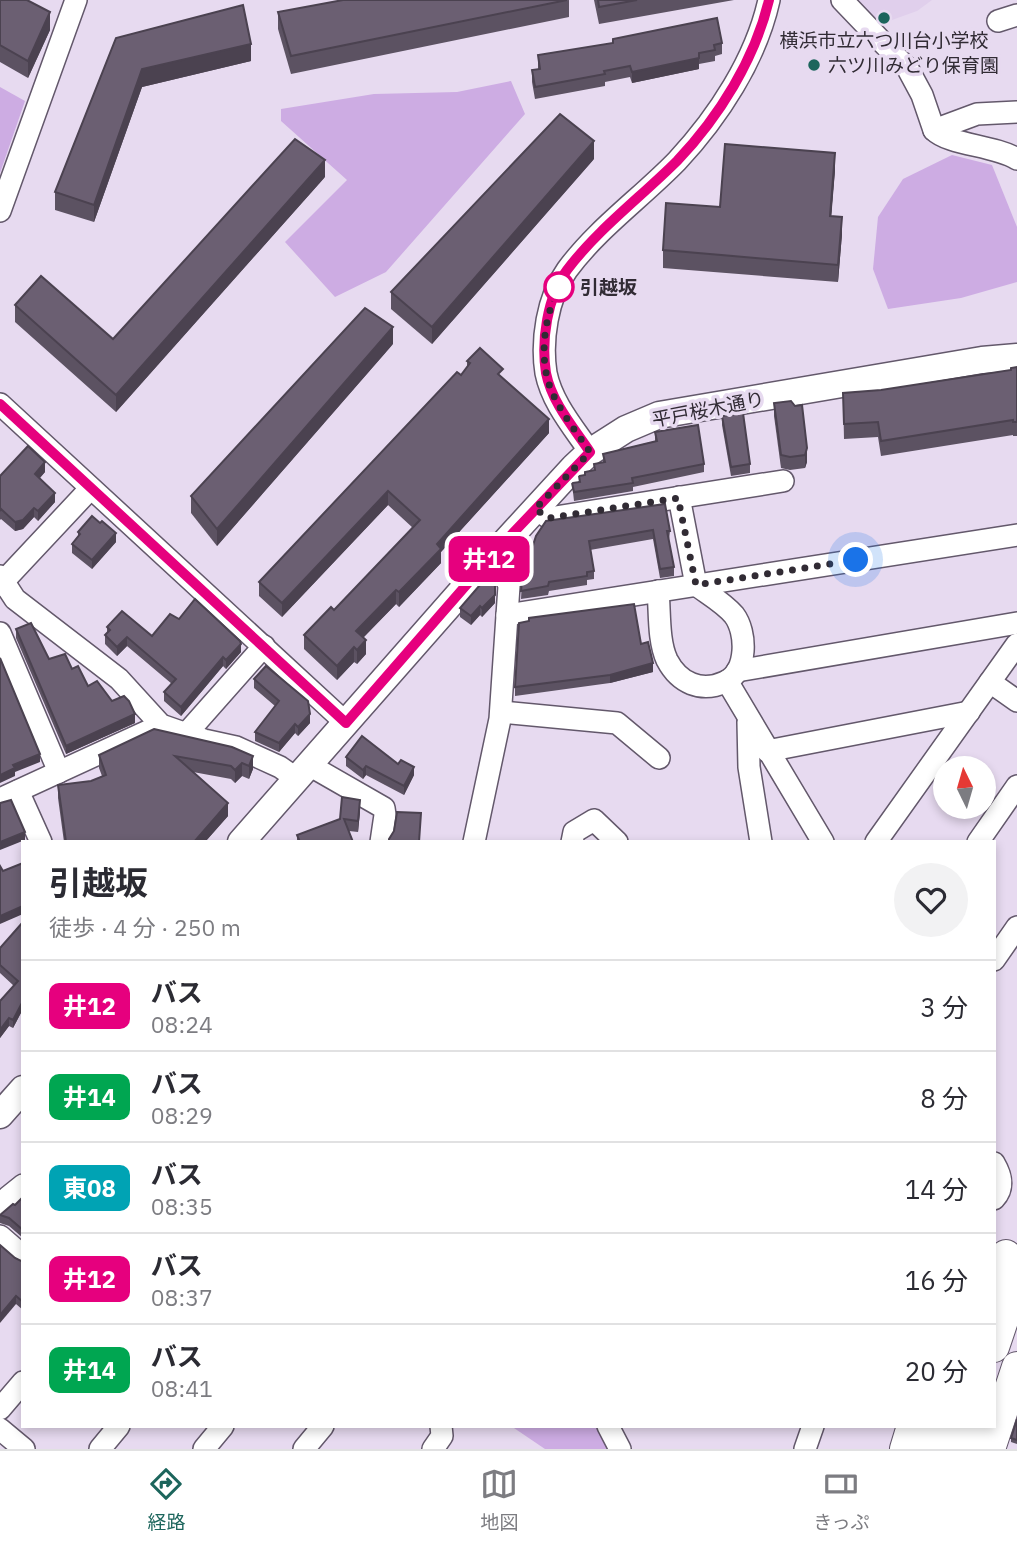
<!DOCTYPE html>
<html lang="ja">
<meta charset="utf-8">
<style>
:root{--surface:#fff;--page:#f2f2f3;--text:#2b2b33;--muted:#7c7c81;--line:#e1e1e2;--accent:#1c655c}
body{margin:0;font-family:"IBM Plex Sans","Noto Sans JP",sans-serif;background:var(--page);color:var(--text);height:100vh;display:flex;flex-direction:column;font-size:26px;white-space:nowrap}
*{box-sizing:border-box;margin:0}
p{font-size:23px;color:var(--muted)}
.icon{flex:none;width:38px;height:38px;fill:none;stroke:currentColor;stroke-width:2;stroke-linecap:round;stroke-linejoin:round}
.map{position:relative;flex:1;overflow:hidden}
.drawer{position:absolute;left:21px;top:840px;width:975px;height:588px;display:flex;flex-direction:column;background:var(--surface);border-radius:0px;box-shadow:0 4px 10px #0003}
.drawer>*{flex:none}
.badge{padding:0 14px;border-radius:10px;font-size:24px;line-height:46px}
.needle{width:46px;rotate:355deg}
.fabs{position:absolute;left:933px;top:756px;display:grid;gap:14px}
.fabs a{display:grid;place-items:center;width:63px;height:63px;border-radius:50%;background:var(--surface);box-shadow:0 4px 10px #0003;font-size:35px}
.you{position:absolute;width:35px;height:35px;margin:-18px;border:5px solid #fff;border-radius:50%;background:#1a73e8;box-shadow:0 0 0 10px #1a73e833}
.map>.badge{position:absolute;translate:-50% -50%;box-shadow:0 0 0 4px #fff}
.round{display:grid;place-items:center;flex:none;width:74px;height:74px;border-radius:37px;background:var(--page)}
.head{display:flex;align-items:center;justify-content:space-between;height:119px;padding:0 28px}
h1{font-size:33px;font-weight:700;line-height:52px}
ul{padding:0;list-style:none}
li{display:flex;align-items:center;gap:21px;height:91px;padding:0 28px;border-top:2px solid var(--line)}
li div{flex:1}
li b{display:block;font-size:26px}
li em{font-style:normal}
li .badge{min-width:77px;font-weight:700;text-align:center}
.dock{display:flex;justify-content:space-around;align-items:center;height:98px;border-top:2px solid var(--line);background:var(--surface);font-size:19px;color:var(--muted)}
.dock a{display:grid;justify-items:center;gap:4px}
.dock .active{color:var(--accent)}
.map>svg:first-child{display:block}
.built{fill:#e0cfec}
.green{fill:#cdace3}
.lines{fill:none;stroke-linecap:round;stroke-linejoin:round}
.minor-casing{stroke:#63586b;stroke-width:24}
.major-casing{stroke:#63586b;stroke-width:29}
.highway-casing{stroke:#63586b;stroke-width:32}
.minor{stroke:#fff;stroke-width:21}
.major{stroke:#fff;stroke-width:26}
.highway{stroke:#fff;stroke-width:30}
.wall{fill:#5c5262}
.shaded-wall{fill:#4b4250}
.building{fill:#6b5f72;stroke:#4b4250;stroke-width:2}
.line-casing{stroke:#fff;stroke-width:16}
.line{stroke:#e6007e;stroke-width:10}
.walk{stroke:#312b34;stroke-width:7;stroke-dasharray:0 12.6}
.poi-dot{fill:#1c655c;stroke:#e7daf0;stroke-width:2.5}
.stop-dot{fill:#fff;stroke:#e6007e;stroke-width:3.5}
.labels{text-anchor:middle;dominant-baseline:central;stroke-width:7;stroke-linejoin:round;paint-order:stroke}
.poi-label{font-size:19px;fill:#312b34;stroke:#e7daf0}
.stop-label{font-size:19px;font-weight:bold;fill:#312b34;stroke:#e7daf0;text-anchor:start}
.street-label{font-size:19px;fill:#312b34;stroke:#e7daf0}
</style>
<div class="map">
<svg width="1017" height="1449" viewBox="0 0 1017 1449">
<rect width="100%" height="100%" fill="#e7daf0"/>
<polygon class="built" points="853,0 932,0 917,11 878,25"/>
<g class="green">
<polygon points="511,81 525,114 386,272 335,297 285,242 347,180 281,121 281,109 374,94 457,92"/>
<polygon points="0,87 25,101 0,173"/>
<polygon points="952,155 992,165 1017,227 1017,282 961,298 888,309 873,269 878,217 903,179"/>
<polygon points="511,1426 599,1426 611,1449 545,1449"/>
</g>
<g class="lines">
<g class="minor-casing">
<g id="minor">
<polyline points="842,0 908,69 922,95 934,130 977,114 1017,112"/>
<polyline points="998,21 1017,15"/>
<path d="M934,130C949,145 994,145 1017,159"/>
<polyline points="0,211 76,0"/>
<polyline points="0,404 346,723"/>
<path d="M590,452C574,428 552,403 546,373C541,341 547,298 567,270C597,229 641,198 677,161C718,117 756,59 769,0"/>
<polyline points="535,509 549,518 783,481"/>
<polyline points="0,576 15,599 119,679 161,725 204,740 236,747 280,767 297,779"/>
<polyline points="0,585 90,489"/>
<path d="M658,591C660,612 658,641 667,660C679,683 701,693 725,682C748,672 747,632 734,615C724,603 708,594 696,585L679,497"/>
<polyline points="507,615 1017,535"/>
<polyline points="0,633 59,772"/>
<polyline points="737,671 1017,623"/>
<polyline points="727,681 823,842"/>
<polyline points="990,682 1017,701"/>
<polyline points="501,712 617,723 659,758"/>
<polyline points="748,722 749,767 761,842"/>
<polyline points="186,734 264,646"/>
<polyline points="767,751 969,712"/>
<polyline points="309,765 384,808 385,815 381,842"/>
<polyline points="18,791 41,842"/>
<polyline points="0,799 161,725"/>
<polyline points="474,842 500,719 509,586 496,552"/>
<polyline points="572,842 574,832 594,820 617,842"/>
<polyline points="876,842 1017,644"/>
<polyline points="978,842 1017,786"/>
<polyline points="994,960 1017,927"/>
<path d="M994,1163C1001,1175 1005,1187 994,1199"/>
<polyline points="0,1207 8,1197 23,1185"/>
<polyline points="0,1236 23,1256"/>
<polyline points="0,1409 23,1382"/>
<polyline points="608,1426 620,1449"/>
<polyline points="0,1429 24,1449"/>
<polyline points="100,1449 119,1426"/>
<polyline points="204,1449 223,1426"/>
<polyline points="304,1449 323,1426"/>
<polyline points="433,1449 442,1436 441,1426"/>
<polyline points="805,1449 813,1426"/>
</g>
</g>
<g class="major-casing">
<g id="major">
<polyline points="241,842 496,552 574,467 590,452 626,429 659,415 982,360 1017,357"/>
<polyline points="0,1115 23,1089"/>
</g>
</g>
<g class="highway-casing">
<g id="highway">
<polyline points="994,1293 1006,1255"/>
<polyline points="994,1347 1017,1279"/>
<polyline points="905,1449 912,1426"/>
<polyline points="934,1449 940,1426"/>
<polyline points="962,1449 969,1426"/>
<polyline points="990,1449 1017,1367"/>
</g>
</g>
<use href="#minor" class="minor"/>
<use href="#major" class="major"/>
<use href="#highway" class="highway"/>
</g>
<g class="wall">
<polygon points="0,0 50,30 28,78 0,62"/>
<polygon points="569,0 569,17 291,74 278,29 278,12"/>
<polygon points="594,0 734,0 599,24"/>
<polygon points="116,38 251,61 142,87 94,222 55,210 55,192"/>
<polygon points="722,43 722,54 715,56 715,61 699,64 699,69 632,83 630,77 605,82 605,86 535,99 532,82 532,70 538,70 538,55"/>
<polygon points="594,159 432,344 391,309 391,292"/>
<polygon points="835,170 831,216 842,234 838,282 663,268 663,250 720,207"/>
<polygon points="325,177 116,412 15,322 15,305 113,339"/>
<polygon points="393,344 217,546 191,513 191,496"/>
<polygon points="467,361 503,378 549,433 441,552 441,563 399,607 396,604 363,638 366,654 357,664 354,662 337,680 304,649 304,635 334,610 413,528 388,505 282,617 259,596 259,582 461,375 467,367"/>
<polygon points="1017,367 1017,436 1013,436 1013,435 881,456 878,437 844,439 843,393 881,390 1011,370"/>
<polygon points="791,401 807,462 805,468 790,470 781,468 774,416 774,403"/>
<polygon points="722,416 750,464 750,473 731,476 722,425"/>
<polygon points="655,432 704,464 704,472 633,487 633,491 574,501 572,483 579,482 579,476 585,475 594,471 594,464 603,463 603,454 655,441"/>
<polygon points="45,472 40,478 55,502 38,521 34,517 23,529 15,531 1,519 0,520 0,476"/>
<polygon points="546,521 670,531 669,540 674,567 674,576 660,578 653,539 590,550 594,571 594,579 587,580 587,585 549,591 548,595 521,599 522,580"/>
<polygon points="100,523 116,542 92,569 72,553 72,544 78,536 78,532"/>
<polygon points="495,603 482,617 480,615 471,625 460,617 460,608"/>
<polygon points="107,627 152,636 241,652 226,669 223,666 181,716 164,701 164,692 172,684 127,646 117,656 105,644 105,635 107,633"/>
<polygon points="16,629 49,659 88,686 112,701 135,723 66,754 16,638"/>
<polygon points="641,644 653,672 610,683 515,696 515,687"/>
<polygon points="254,679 310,723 298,736 295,733 279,752 255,741 255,732 275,706 254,688"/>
<polygon points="232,747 253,769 249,779 242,776 235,783 231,779 193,772 228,816 205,842 64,842 58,798 58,785 91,781 102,776 99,768 99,755"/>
<polygon points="346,757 414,775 404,795 366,775 363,779 346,766"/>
<polygon points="360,811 358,832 349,831 353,842 297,842 297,835"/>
<polygon points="23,922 23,1009 13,1028 9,1026 0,1038 0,1001 14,986 0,973 0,948"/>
<polygon points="23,1197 23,1238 9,1226 0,1223 0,1215 15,1205"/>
<polygon points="15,1258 21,1261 23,1260 23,1310 16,1304"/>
<polygon points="1017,1419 1017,1444 1011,1442 1011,1438"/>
</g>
<g class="shaded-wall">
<polygon points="50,12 50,30 28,78 28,61"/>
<polygon points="251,44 251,61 142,87 94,222 94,205 142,69"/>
<polygon points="699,58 699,69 632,83 632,72"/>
<polygon points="594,141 594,159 432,344 432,327"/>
<polygon points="835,153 835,170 830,233 830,216"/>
<polygon points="325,160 325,177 116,412 116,395"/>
<polygon points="842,217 842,234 838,282 838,265"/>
<polygon points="393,327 393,344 217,546 217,529"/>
<polygon points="549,419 549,433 441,552 441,563 399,607 399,592 437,544"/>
<polygon points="807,448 807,462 805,468 805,455"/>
<polygon points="45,462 45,472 35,483 35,474"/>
<polygon points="388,491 388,505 282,617 282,603"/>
<polygon points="55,493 55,502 38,521 38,511"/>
<polygon points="34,508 34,517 23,529 15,531 15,522"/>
<polygon points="116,533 116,542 92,569 92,560"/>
<polygon points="495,586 495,603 482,617 482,608"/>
<polygon points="396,590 396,604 356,645 356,631"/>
<polygon points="480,606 480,615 471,625 471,616"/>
<polygon points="127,637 127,646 117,656 117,647"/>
<polygon points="366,640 366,654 357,664 357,650"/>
<polygon points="241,644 241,652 226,669 226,660"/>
<polygon points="354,647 354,662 337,680 337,666"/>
<polygon points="223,657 223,666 181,716 181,707"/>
<polygon points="653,663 653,672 610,683 610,675"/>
<polygon points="135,714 135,723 66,754 66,746"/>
<polygon points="310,714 310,723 298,736 298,727"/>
<polygon points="295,724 295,733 279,752 279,743"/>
<polygon points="40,754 40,762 15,772 15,776 0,783 0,775 13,765"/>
<polygon points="253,756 253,769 249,779 249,766"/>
<polygon points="242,763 242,776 235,783 235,770"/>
<polygon points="366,766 366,775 363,779 363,770"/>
<polygon points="414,767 414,775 404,795 404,786"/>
<polygon points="360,800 360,811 358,832 358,821"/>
<polygon points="228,803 228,816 205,842 194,842"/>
<polygon points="25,832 25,840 0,850 0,842"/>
<polygon points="23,906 23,914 0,924 0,916"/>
<polygon points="23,1001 23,1009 13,1028 13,1020"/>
<polygon points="9,1018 9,1026 0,1038 0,1030"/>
<polygon points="16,1296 16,1304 0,1323 0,1315"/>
</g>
<g class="building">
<polygon points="0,0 27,0 50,12 28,61 0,45"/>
<polygon points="343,0 567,0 291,56 278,12"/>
<polygon points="598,0 637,0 599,7"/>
<polygon points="243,5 251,44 142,69 94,205 55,192 116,38"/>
<polygon points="717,18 722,43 714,45 715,50 699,53 699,58 632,72 630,66 604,71 605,74 535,87 532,70 540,69 538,55 613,43 613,39"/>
<polygon points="560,114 594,141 432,327 391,292"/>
<polygon points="295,139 325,160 116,395 15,305 41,276 113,339"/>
<polygon points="725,144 835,153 830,216 842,217 838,265 663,250 666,203 720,207"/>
<polygon points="365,308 393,327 217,529 191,496"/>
<polygon points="480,348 503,369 498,374 549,419 437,544 441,549 399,592 396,590 356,631 366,640 357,650 354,647 337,666 304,635 331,607 334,610 420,520 388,491 282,603 259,582 457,372 461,375 470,363 467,361"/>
<polygon points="1017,367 1017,422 1013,422 1013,420 881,441 878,422 844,424 843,393 881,390 1011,370 1011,368"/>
<polygon points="791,401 795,406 802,405 807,448 805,455 790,457 781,455 774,403"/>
<polygon points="743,413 750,464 731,467 722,416"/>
<polygon points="698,425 704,464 632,478 633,483 574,492 572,483 580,482 579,476 585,475 585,472 595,470 594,464 605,462 603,454 657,441 655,432"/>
<polygon points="28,446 45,462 35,474 55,493 38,511 34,508 23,520 15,522 1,509 0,511 0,476"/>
<polygon points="665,504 670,531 667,531 674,567 660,569 653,530 589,541 594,571 587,572 587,576 549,582 548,586 521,591 522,580 536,536 546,521"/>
<polygon points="92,516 100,523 102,521 116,533 92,560 72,544 80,534 78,532"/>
<polygon points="486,578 495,586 495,595 482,608 480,606 471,616 460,608"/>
<polygon points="195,599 240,641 241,644 226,660 223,657 181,707 164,692 176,679 127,637 117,647 105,635 110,630 107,627 122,611 152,636 170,614 179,619"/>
<polygon points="634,604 641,644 648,642 653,663 610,675 515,687 519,623 529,621 529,618"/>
<polygon points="31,623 49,659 65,654 72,669 78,666 88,686 97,681 112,701 124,696 129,701 135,714 66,746 16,629"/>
<polygon points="0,658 40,754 13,765 15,768 0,775"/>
<polygon points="266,666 308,701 310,714 298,727 295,724 279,743 255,732 279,701 254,679"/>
<polygon points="154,729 232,747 253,756 249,766 242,763 235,770 231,766 175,756 228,803 194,842 66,842 58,785 91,781 106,775 99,755"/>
<polygon points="362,736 398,764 401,760 414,767 404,786 366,766 363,770 346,757"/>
<polygon points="342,797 360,800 358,821 344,819 353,842 300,842 297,835 340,819"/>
<polygon points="11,800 25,832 0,842 0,803"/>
<polygon points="397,812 421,813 419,842 389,842 389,839 394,831"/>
<polygon points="23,863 23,906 0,916 0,866 3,871"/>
<polygon points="23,922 23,1001 13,1020 9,1018 0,1030 0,1001 18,981 0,965 0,948"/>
<polygon points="23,1197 23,1230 9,1218 0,1215 13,1204 15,1205"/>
<polygon points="0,1245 15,1258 21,1261 23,1260 23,1302 16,1296 0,1315"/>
<polygon points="1017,1419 1017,1440 1011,1438"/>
</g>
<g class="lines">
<g class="line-casing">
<path id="line" d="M0,404L346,723L495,552L590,452C574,428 552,403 546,373C541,341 547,297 567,270C598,229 641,197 677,161C719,117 755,59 769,0"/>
</g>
<use href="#line" class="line"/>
<path class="walk" d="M559,287C544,317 538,360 552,392C562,414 577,433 590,452L535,509L549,518L678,498L696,585L856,560"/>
</g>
<g class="poi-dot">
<circle cx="884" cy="18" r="7"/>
<circle cx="814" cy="65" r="7"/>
</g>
<circle class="stop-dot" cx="559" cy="287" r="14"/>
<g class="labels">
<g class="poi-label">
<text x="884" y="40">横浜市立六つ川台小学校</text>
<text x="828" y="65" text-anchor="start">六ツ川みどり保育園</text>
</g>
<g class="stop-label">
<text x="580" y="287">引越坂</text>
</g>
<g class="street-label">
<text transform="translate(708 409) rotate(-11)">平戸桜木通り</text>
</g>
</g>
</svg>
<div class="fabs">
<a><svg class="needle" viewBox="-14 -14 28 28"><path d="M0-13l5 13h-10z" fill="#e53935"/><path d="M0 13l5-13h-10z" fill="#7c7c81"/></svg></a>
</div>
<div class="you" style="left:856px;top:560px"></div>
<b class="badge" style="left:489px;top:559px;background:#e6007e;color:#fff">井12</b>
<section class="drawer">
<div class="head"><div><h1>引越坂</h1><p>徒歩 · 4 分 · 250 m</p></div><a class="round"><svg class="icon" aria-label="heart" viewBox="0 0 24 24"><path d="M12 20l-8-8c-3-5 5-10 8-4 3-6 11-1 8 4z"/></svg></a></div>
<ul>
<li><span class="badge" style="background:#e6007e;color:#fff">井12</span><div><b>バス</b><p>08:24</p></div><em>3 分</em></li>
<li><span class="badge" style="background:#00a651;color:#fff">井14</span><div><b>バス</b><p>08:29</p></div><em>8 分</em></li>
<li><span class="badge" style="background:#00a3b4;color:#fff">東08</span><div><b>バス</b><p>08:35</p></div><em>14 分</em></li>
<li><span class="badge" style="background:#e6007e;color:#fff">井12</span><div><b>バス</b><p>08:37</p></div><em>16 分</em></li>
<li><span class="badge" style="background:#00a651;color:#fff">井14</span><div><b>バス</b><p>08:41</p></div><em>20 分</em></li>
</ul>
</section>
</div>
<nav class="dock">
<a class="active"><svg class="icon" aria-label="directions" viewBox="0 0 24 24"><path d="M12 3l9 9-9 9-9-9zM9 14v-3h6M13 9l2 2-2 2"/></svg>経路</a>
<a><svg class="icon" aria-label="map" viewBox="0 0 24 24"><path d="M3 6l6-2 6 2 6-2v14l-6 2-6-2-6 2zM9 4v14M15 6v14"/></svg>地図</a>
<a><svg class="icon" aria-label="tickets" viewBox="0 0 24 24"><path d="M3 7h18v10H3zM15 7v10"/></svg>きっぷ</a>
</nav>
